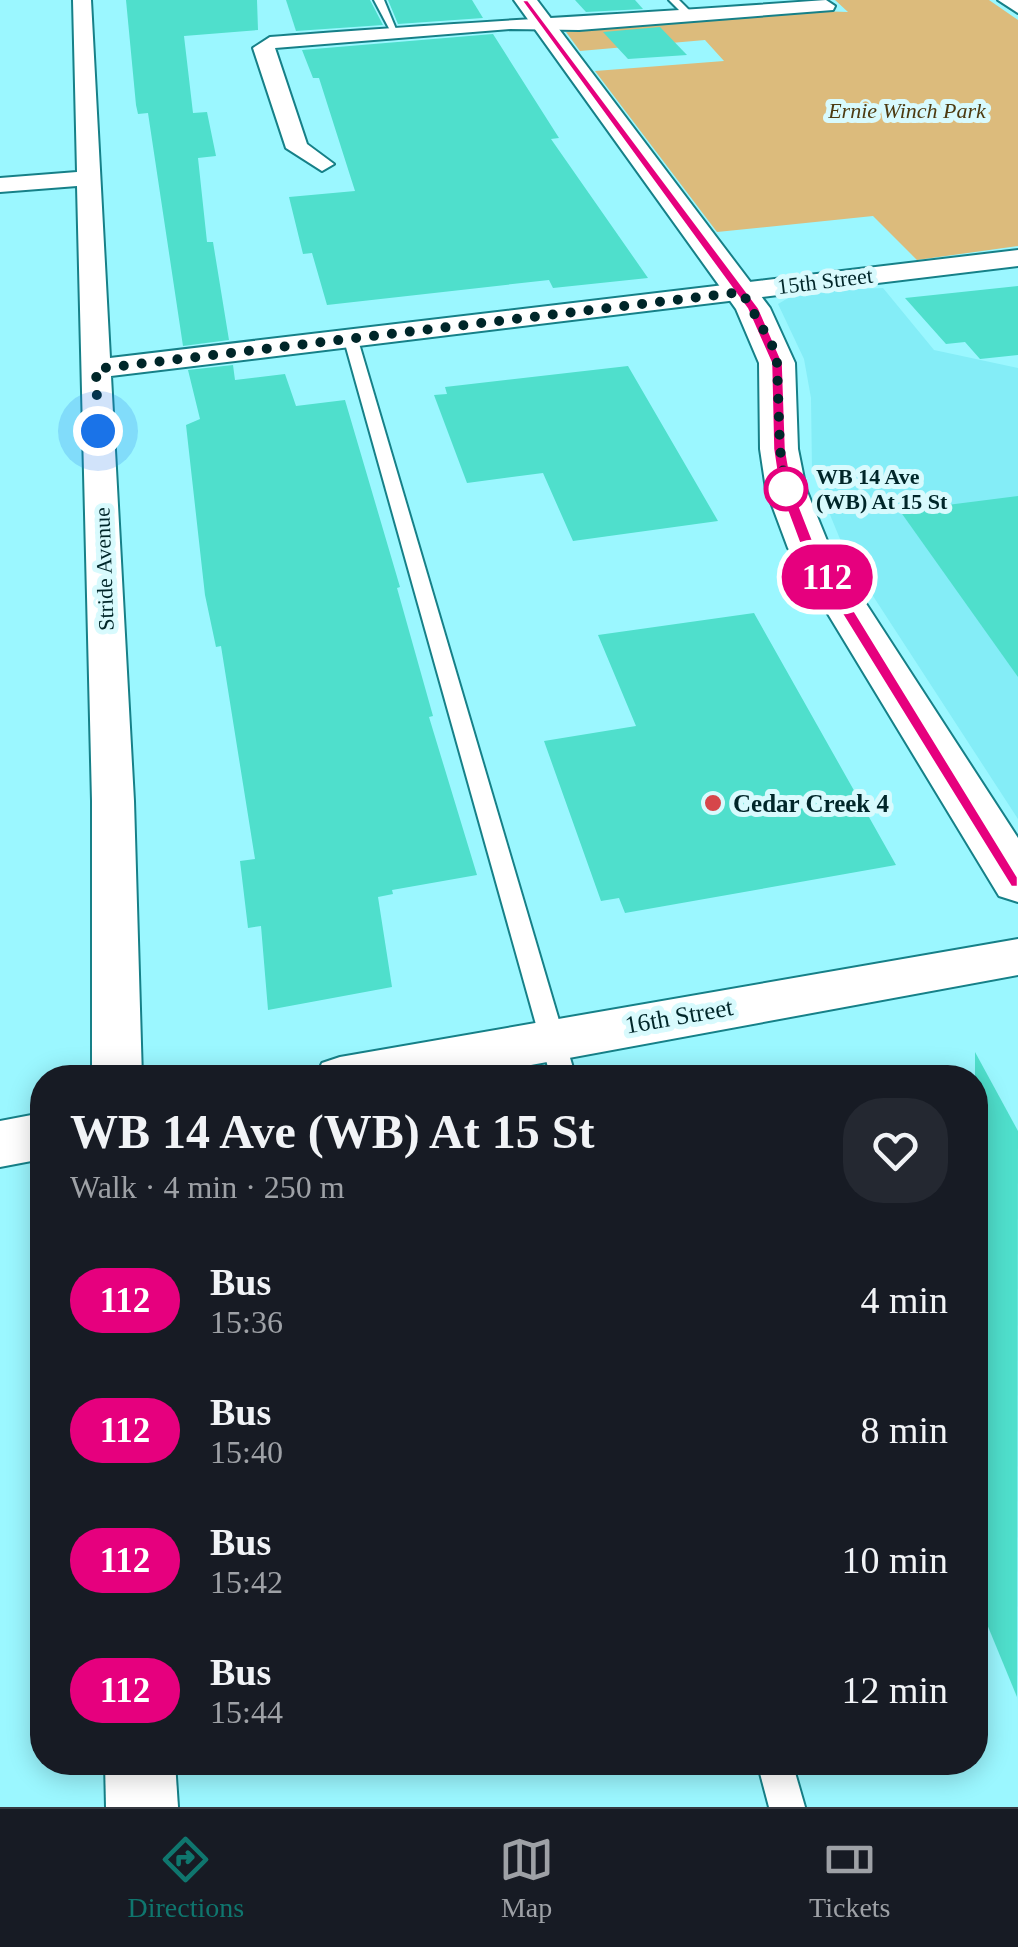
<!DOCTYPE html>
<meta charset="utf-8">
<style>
:root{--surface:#171b24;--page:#242831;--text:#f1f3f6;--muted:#9ea1a6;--line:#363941;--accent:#0f766e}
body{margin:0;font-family:"Times New Roman",serif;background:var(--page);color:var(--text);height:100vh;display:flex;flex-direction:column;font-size:38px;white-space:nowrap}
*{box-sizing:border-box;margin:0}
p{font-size:32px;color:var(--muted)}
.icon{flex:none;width:55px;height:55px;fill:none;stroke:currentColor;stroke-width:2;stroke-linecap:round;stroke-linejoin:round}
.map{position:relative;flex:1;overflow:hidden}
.sheet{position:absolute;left:30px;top:1065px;width:958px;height:710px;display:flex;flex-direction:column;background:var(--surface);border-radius:40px;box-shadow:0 5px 25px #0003}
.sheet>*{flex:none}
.badge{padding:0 20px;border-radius:32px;font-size:35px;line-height:65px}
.you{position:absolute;width:50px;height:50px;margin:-25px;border:8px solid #fff;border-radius:50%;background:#1a73e8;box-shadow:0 0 0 15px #1a73e833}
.map>.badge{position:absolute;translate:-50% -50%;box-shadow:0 0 0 5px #fff}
.round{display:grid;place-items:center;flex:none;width:105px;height:105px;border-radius:40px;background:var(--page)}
.headline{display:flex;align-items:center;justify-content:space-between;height:170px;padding:0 40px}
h1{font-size:48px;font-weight:600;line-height:75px}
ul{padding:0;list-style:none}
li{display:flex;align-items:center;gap:30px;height:130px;padding:0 40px}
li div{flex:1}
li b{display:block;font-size:38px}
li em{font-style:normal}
li .badge{min-width:110px;font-weight:700;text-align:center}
.menu{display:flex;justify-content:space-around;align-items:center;height:140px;border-top:2px solid var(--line);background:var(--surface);font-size:28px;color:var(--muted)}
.menu a{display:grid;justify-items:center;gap:5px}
.menu .on{color:var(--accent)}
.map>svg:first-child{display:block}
.built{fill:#84edf7}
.green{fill:#dcbb7c}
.building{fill:#4fdfcc}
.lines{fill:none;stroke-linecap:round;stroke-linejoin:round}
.lane-casing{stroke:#168088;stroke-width:4}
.street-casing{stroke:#168088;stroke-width:4}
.secondary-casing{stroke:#168088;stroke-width:4}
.lane{fill:#fff;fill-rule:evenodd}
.street{fill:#fff;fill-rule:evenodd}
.secondary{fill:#fff;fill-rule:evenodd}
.line{fill:#e6007e;stroke:#fff;stroke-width:2.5}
.walk{stroke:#002629;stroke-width:10;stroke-dasharray:0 18}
.stop-dot{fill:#fff;stroke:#e6007e;stroke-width:5}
.poi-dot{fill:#d6464a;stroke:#d8fafd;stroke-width:4}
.labels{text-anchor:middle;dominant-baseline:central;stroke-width:10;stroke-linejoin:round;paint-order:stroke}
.far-park-label{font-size:22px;font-style:italic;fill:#4d3a11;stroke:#d8fafd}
.far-street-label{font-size:22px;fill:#002629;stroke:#d8fafd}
.far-stop-label{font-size:22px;font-weight:bold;fill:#002629;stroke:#d8fafd;text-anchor:start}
.poi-label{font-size:25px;font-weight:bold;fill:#002629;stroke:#d8fafd;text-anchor:start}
.street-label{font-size:25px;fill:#002629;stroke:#d8fafd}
</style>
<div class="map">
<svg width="1018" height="1807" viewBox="0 0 1018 1807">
<rect width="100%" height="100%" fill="#9bf7ff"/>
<polygon class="built" points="883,288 934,350 1018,368 1018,819 847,556 812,471 811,398 804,359 778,304 790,297 831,290"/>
<polygon class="green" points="835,0 989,0 1018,20 1018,246 917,260 873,216 717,232 595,71 724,61 705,40 580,51 566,32 815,11 848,12"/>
<g class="building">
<polygon points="126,0 257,0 258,30 184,36 193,113 207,112 216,156 198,158 207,242 213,242 229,340 183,346 148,113 138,114 136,105"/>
<polygon points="286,0 370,0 383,25 296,31"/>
<polygon points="388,0 472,0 483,18 398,24"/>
<polygon points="575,0 635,0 643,9 586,12"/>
<polygon points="660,27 687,55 628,59 603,32"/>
<polygon points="493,34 559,138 551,139 648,278 553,288 549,280 327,305 312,253 303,254 289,197 355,191 319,78 313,78 302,50"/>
<polygon points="1018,286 1018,355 980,359 965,342 946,344 905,298"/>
<polygon points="233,365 235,380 285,374 296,406 345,400 400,587 397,588 433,716 429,717 477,875 392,890 393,894 378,897 392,987 268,1010 261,926 248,928 240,861 255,859 221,646 216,647 205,595 186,425 200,419 188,370"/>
<polygon points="628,366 718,521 573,541 543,473 467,483 434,395 447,394 445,387"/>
<polygon points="1018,496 1018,677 900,511"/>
<polygon points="754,613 896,865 625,913 619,898 601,901 544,741 636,726 598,635"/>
<polygon points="975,1052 1018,1131 1017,1697 975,1595"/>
</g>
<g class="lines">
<g class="lane-casing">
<g id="lane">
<polygon points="374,0 384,0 398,34 392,34"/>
<polygon points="669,0 679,0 695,16 687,18"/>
<polygon points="351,336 358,340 576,1078 551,1078 344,340"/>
<polygon points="757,1762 792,1762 805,1807 769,1807"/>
</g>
</g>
<g class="street-casing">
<g id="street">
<polygon points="73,0 91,0 110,358 1018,250 1018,266 111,376 134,801 142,1078 92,1078 92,801 77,186 0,192 0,178 77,172"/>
<path d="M826,0L835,6L833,10L579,30L510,29L275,48L307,144L334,164L322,171L286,148L253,48L270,37C455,22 640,14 826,0Z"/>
<polygon points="998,0 1018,0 1018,13"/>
<polygon points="1018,939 1018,975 460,1078 315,1078 322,1063 340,1057"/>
<polygon points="42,1113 42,1159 0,1167 0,1121"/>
<polygon points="105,1762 175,1762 178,1807 106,1807"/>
</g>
</g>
<g class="secondary-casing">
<polygon id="secondary" points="514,0 537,0 770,308 795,363 798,449 806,489 830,548 1018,838 1018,902 999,896 788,548 766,489 760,449 759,363 736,309"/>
</g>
<use href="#lane" class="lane"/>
<use href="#street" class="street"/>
<use href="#secondary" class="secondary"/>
</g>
<polygon class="line" points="521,0 528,0 759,308 783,363 786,449 793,489 816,548 1018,877 1018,887 1011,887 801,548 779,489 773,449 771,363 747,309"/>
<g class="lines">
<polyline class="walk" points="98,431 96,369 742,292 772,345 777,363 780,449 786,489"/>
</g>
<circle class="stop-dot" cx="786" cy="489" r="20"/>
<circle class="poi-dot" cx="713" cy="803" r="10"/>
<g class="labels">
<g class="far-park-label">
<text x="907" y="110">Ernie Winch Park</text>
</g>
<g class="far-street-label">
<text transform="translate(825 281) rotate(-7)">15th Street</text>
<text transform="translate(104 569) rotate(-92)">Stride Avenue</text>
</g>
<g class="far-stop-label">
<text x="816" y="476">WB 14 Ave<tspan x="816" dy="25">(WB) At 15 St</tspan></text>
</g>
<g class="poi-label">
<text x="733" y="803">Cedar Creek 4</text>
</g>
<g class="street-label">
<text transform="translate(679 1016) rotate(-10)">16th Street</text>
</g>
</g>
</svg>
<div class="you" style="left:98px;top:431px"></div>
<b class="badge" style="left:827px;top:577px;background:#e6007e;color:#fff">112</b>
<section class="sheet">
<div class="headline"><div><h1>WB 14 Ave (WB) At 15 St</h1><p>Walk · 4 min · 250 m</p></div><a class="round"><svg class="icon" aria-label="heart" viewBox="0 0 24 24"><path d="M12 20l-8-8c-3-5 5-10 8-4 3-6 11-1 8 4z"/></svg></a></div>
<ul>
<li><span class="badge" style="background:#e6007e;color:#fff">112</span><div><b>Bus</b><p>15:36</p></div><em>4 min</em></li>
<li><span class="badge" style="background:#e6007e;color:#fff">112</span><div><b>Bus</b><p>15:40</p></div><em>8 min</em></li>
<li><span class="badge" style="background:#e6007e;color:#fff">112</span><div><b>Bus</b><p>15:42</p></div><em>10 min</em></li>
<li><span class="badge" style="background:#e6007e;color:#fff">112</span><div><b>Bus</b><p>15:44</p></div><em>12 min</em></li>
</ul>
</section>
</div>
<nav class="menu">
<a class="on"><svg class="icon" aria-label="directions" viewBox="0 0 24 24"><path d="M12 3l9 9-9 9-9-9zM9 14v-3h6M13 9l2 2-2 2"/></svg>Directions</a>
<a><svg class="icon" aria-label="map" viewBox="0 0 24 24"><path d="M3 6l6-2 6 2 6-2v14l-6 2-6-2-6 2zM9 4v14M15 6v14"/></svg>Map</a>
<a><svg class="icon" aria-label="tickets" viewBox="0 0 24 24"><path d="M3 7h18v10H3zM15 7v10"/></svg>Tickets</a>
</nav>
